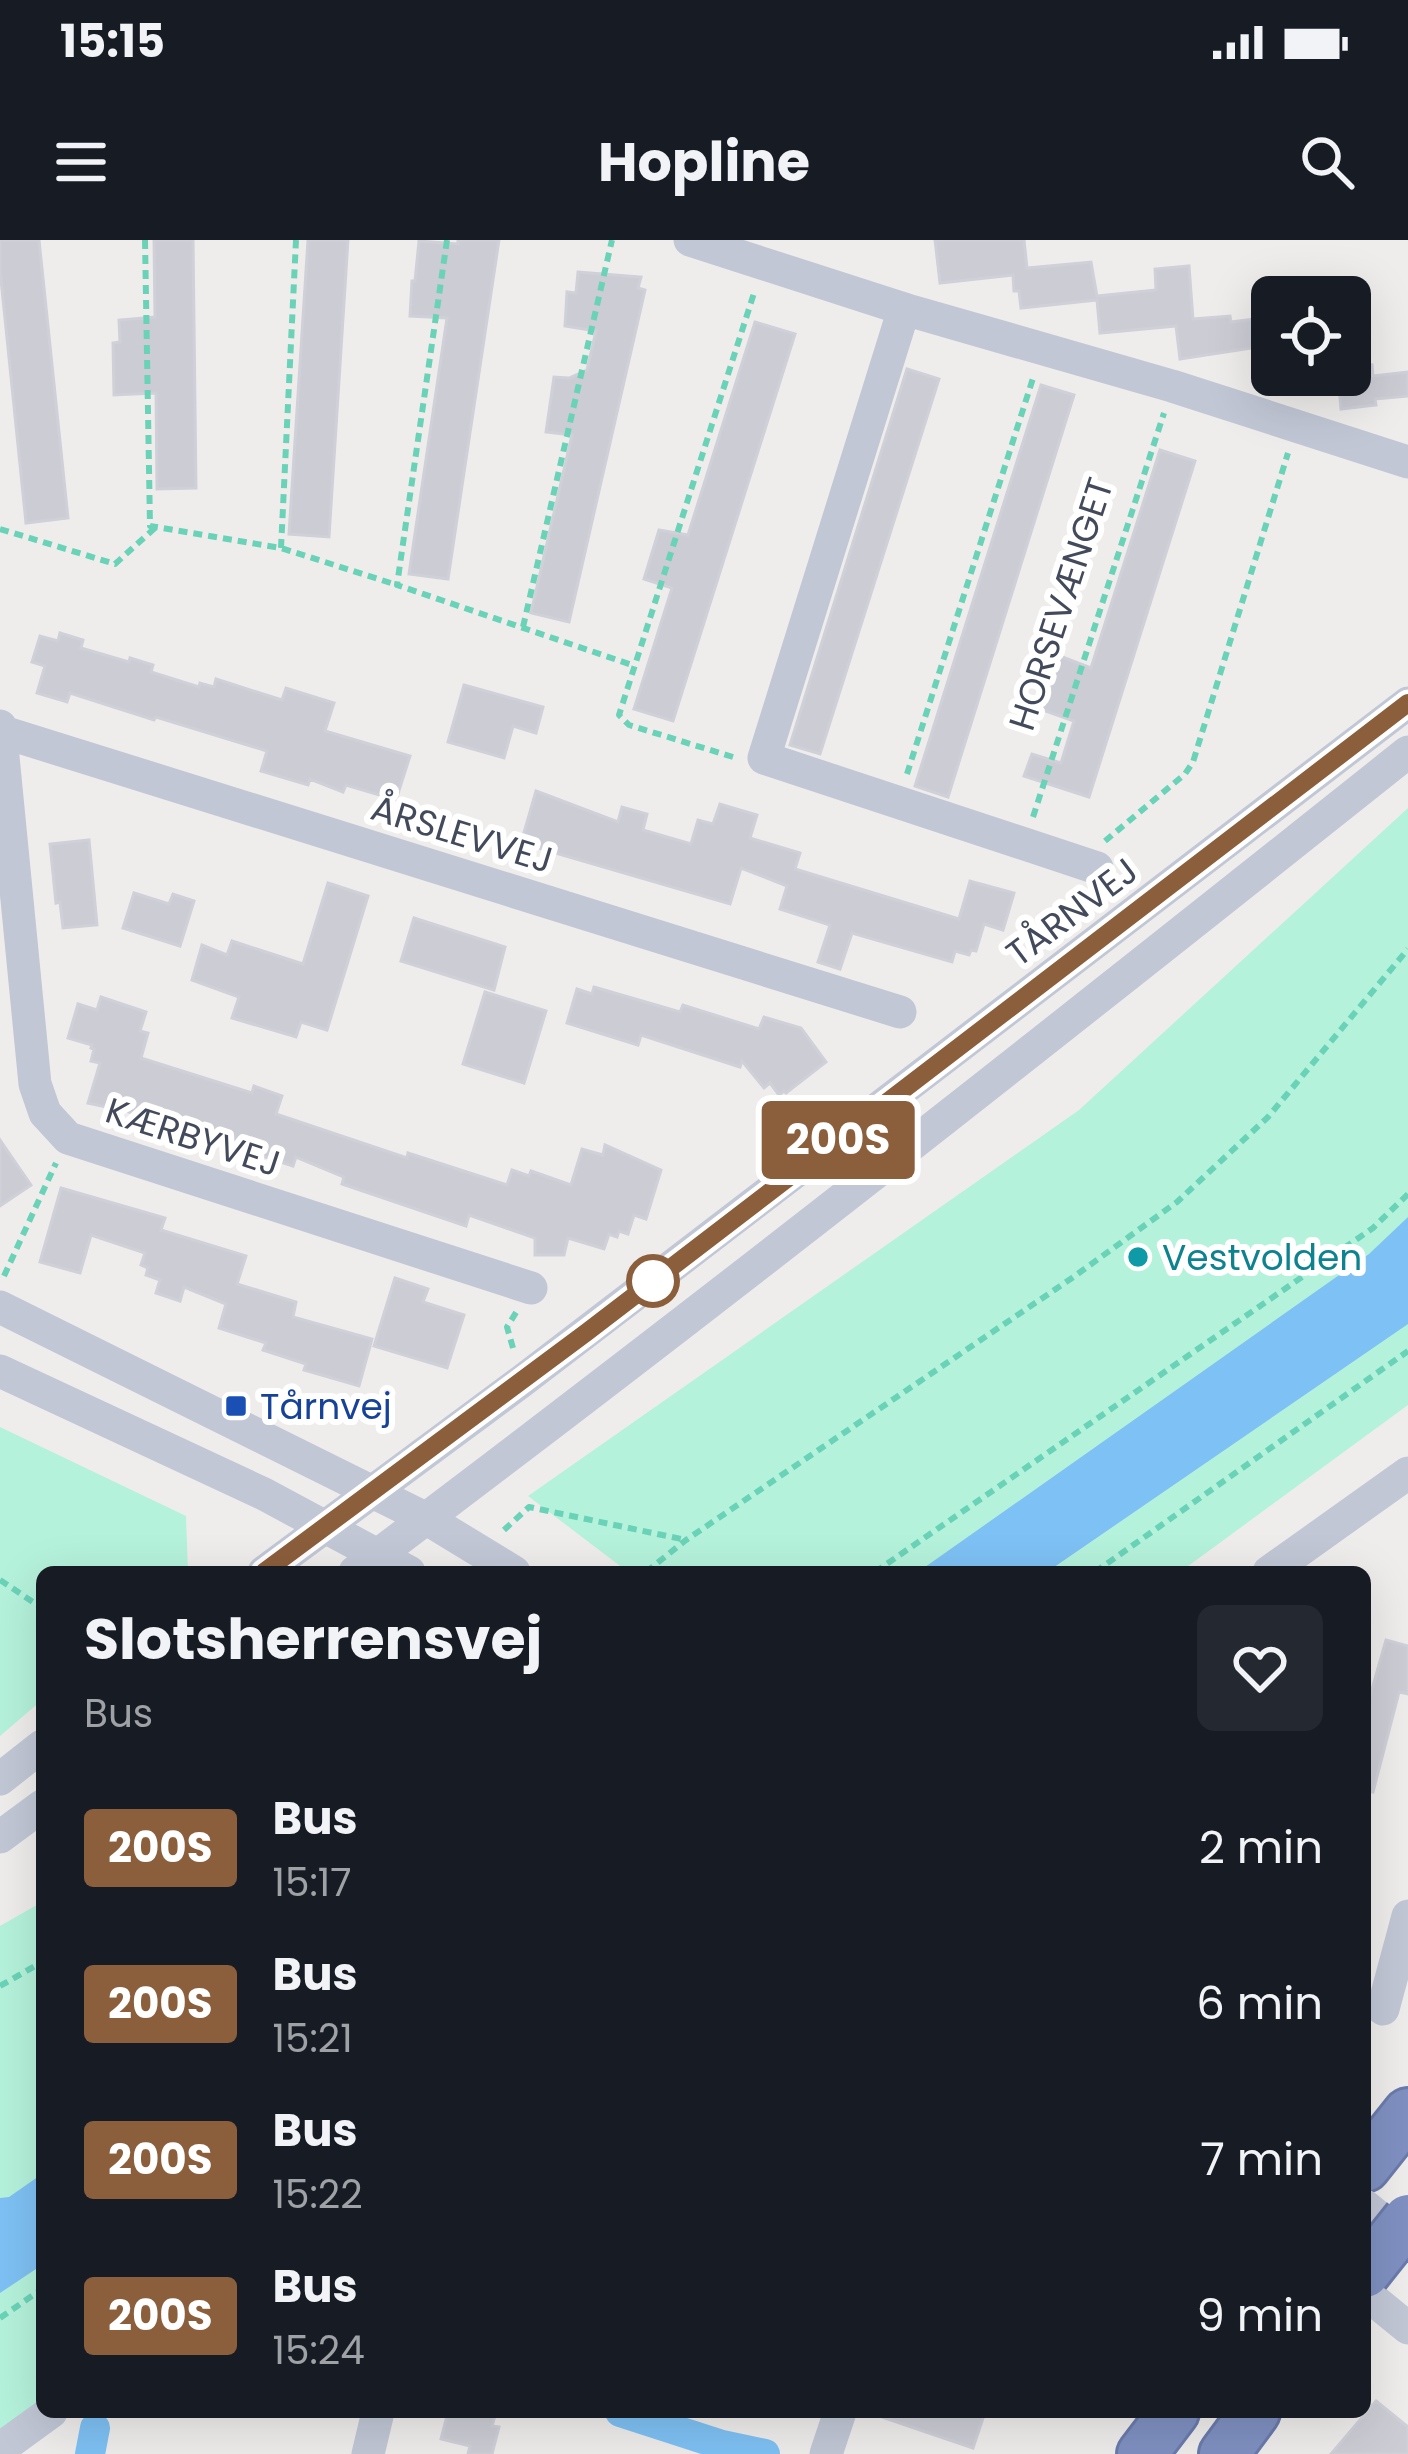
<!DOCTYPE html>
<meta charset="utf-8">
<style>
:root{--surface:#171b24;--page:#242831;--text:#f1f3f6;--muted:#9ea1a6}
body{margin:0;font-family:Poppins,sans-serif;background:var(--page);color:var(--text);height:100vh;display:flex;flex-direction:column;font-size:45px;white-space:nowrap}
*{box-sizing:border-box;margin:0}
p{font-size:39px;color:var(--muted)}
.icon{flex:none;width:66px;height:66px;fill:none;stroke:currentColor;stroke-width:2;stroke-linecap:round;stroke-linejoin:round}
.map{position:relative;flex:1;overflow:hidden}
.side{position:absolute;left:36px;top:1326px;width:1335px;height:852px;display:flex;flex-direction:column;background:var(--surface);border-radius:18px;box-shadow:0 12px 48px #0002}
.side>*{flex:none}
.badge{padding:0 24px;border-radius:9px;font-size:42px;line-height:78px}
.buttons{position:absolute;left:1251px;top:36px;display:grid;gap:24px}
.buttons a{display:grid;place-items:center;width:120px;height:120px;border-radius:18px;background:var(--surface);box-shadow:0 12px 48px #0002;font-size:60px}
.map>.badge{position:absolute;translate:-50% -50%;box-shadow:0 0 0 6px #fff}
.round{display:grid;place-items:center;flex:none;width:126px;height:126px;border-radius:18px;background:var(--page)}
.summary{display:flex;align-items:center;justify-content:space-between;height:204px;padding:0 48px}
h1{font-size:57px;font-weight:700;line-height:90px}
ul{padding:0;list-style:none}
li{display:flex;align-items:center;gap:36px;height:156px;padding:0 48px}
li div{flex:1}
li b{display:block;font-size:45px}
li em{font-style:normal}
li .badge{min-width:132px;font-weight:700;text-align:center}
.status{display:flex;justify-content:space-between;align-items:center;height:84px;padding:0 60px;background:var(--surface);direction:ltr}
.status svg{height:33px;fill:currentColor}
header{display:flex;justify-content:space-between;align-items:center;height:156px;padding:0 48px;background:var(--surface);font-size:54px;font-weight:700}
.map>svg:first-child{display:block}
.green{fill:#b5f2db}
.water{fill:#7ec1f4}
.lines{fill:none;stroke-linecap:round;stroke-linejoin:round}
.canal{stroke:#7ec1f4;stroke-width:30}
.building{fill:#ccccd5;stroke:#d0d0d9;stroke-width:3}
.highway-casing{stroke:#6a7bac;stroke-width:54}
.path{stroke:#6ad3b7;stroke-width:6;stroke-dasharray:9 6;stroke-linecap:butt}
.minor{stroke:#c1c7d5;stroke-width:33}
.highway{stroke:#7f90c1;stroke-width:48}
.highway-bridge-casing{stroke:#6a7bac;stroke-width:54;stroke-linecap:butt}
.highway-bridge{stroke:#7f90c1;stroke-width:48}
.line-casing{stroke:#fff;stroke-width:27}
.line{stroke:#8b5e3c;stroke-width:18}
.culture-dot{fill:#0f9aa8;stroke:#fff;stroke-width:4.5}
.stop-dot{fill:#fff;stroke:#8b5e3c;stroke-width:6}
.transit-dot{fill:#1a4fb4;stroke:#fff;stroke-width:4.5}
.labels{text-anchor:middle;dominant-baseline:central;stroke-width:12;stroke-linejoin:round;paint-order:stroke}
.street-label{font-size:36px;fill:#434a5b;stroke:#fff}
.culture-label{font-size:36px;fill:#0d838f;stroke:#fff;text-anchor:start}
.transit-label{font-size:36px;fill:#164399;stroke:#fff;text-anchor:start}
</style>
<div class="status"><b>15:15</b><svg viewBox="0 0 49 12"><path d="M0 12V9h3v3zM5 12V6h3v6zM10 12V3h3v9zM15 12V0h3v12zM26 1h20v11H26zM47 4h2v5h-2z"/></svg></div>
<header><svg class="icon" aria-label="menu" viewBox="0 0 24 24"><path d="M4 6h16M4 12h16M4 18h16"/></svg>Hopline<svg class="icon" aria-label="search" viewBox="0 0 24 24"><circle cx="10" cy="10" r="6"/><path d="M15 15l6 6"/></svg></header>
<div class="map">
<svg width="1408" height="2214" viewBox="0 0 1408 2214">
<rect width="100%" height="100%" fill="#efedec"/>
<g class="green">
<polygon points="1408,568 1408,1165 1180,1332 628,1332 528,1256 1079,870"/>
<polygon points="0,1187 186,1276 188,1332 42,1332 42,1460 0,1496"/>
<polygon points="42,1662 42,2167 0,2199 0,1686"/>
</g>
<g class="water">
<polygon points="1408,977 1408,1084 1047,1332 918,1332 1369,1014"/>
<polygon points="42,1934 42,2025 0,2053 0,1958 9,1957"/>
</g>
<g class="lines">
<g class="canal">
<polyline points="620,2172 722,2205 765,2214"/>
<polyline points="90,2214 95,2188"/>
</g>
</g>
<g class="building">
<polygon points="0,0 39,0 68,278 26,283 0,30"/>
<polygon points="154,0 193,0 196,248 157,249 156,153 114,155 113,103 120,102 119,80 155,77"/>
<polygon points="308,0 348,0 329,297 289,294"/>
<polygon points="458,0 499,0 448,339 409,334 447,78 410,76 412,41 415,41 419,1 458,4"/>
<polygon points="935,0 1024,0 1027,28 1091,22 1097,56 1156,50 1155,29 1189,26 1193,79 1230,76 1231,82 1255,79 1258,107 1180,119 1176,86 1100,93 1097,60 1021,68 1019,51 1014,51 1013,35 940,43"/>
<polygon points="578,32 641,37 638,48 645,50 569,382 531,373 572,195 546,192 554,137 569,138 587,130 596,91 565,86 567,52 576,53"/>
<polygon points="755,82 795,94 673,481 634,469 672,348 644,339 659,290 688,295"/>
<polygon points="1372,125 1373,136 1408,132 1408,156 1375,159 1376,165 1341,169 1338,135 1350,135 1350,127"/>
<polygon points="907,129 939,139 820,514 790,505"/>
<polygon points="1041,145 1074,155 948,557 915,546"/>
<polygon points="1160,210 1195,221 1089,557 1024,536 1032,514 1061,523 1074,481 1043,470 1060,416 1091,428"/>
<polygon points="60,393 83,400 81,408 129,422 130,418 153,425 151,432 199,447 200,443 214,447 216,439 282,460 286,448 334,463 325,491 410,516 396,560 346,545 343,552 310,539 308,545 261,531 267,511 156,477 154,480 70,453 67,462 37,453 45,426 32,422 40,396 58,401"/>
<polygon points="464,445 543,467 536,493 513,486 504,518 448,502"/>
<polygon points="536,551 618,582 622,567 647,574 643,590 691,604 698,580 713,584 720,564 757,575 750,598 800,613 795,629 959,679 970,641 1014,653 1003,690 984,684 976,711 971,710 969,715 955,711 952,722 852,693 840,729 818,722 830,685 780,669 787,646 741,628 730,664 521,603"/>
<polygon points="89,600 97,685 63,688 60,662 56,663 50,604"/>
<polygon points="328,643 368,656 327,790 301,782 296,797 232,778 239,757 192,740 202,705 227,715 232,701 303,724"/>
<polygon points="134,653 169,664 173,654 194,661 180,706 123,688"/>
<polygon points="414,678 505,707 494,750 401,721"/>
<polygon points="594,747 680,772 683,765 759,789 764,777 801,788 826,822 786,853 784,851 779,855 770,843 764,848 742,821 740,827 641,795 638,805 567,783 577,749 592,754"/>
<polygon points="485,752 546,771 524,843 463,824"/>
<polygon points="101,757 146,772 140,791 148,793 141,818 252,853 254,846 282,856 276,874 407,918 408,913 507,945 512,930 529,936 531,931 571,945 582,909 603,915 605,905 661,930 646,979 634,975 628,994 619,991 617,997 609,994 604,1009 568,998 564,1015 535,1015 535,998 469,975 466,986 342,944 344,937 296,917 293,926 126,871 88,863 100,823 91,821 94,809 91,808 92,805 68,798 78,764 97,770"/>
<polygon points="0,900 31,945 0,966"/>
<polygon points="61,948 165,978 161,990 246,1016 237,1044 296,1062 293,1077 372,1099 359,1146 304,1130 306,1124 263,1110 266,1103 219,1088 226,1064 184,1047 180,1061 156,1053 160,1040 146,1035 148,1028 141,1025 145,1013 91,995 80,1033 40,1022"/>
<polygon points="395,1038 428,1049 423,1062 464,1075 447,1128 374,1106"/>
<polygon points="1386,1400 1408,1406 1408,1454 1399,1452 1373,1552 1365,1551 1365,1474"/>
<polygon points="1376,2161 1408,2187 1408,2214 1331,2214"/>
<polygon points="448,2172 496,2172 492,2186 499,2187 492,2214 468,2214 470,2206 441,2199"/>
<polygon points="880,2172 985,2172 973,2208 879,2176"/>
</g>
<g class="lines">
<g class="highway-casing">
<g id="highway">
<polyline points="1365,1927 1408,1873"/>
<polyline points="1142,2214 1174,2172"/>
<polyline points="1224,2214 1255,2172"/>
</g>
</g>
<g class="path">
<polyline points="145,0 150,286 281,308 397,345"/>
<polyline points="447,0 397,345 635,426"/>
<polyline points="0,289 115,324 156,287"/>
<polyline points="281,308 296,0"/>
<polyline points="523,387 612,0"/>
<polyline points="733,517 629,485 619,475 755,50"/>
<polyline points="907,534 1034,135"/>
<polyline points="1033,577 1164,173"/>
<polyline points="1105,601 1185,534 1193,522 1288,213"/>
<polyline points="4,1036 56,923"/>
<polyline points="513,1108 507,1087 517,1071"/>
<polyline points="504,1290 529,1267 686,1300"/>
<polyline points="646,1332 686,1300 1072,1038 1177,962 1268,877 1408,709"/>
<polyline points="875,1332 1373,988 1408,954"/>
<polyline points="1095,1332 1408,1111"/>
<polyline points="0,1340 42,1368"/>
<polyline points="0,1746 42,1722"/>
<polyline points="0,2078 42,2049"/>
</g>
<g class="minor">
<polyline points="690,0 904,69 1172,146 1408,222"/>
<polyline points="904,69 764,518 1097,628"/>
<polyline points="0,486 35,844 45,873 68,898 531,1048"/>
<polyline points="0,491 900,772"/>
<polyline points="0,1067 427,1279 514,1332"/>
<polyline points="0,1131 264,1254 409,1332"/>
<polyline points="264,1332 522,1141 1408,463"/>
<path d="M355,1332C711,1065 1060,789 1408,512"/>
<polyline points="1269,1332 1408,1233"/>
<polyline points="0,1539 42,1506"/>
<polyline points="0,1597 42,1566"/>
<polyline points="1383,1769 1408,1676"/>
<polyline points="1365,1966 1408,2001"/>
<polyline points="1365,2053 1408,2088"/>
<polyline points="0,2209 51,2172"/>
<polyline points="368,2214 378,2172"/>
<polyline points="826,2214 840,2172"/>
</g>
<use href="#highway" class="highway"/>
<g class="highway-bridge-casing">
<polyline id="highway-bridge" points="1365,2033 1408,1979"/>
</g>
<use href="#highway-bridge" class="highway-bridge"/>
</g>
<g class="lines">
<g class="line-casing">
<polyline id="line" points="264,1332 587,1092 1408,463"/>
</g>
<use href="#line" class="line"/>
</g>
<circle class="culture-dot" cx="1138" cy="1017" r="12"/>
<circle class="stop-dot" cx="653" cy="1041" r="24"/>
<rect class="transit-dot" x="224" y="1154" width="24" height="24" rx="6"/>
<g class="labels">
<g class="street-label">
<text transform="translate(1061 364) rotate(-72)">HORSEVÆNGET</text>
<text transform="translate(462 594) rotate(17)">ÅRSLEVVEJ</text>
<text transform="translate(1072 672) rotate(-37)">TÅRNVEJ</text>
<text transform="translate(193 897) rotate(18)">KÆRBYVEJ</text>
</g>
<g class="culture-label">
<text x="1162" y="1017">Vestvolden</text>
</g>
<g class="transit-label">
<text x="260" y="1166">Tårnvej</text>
</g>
</g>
</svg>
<div class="buttons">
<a><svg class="icon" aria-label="locate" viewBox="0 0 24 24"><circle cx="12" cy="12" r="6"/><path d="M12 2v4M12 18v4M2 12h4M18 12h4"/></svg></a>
</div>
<b class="badge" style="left:838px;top:900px;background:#8b5e3c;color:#fff">200S</b>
<section class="side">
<div class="summary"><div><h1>Slotsherrensvej</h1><p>Bus</p></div><a class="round"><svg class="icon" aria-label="heart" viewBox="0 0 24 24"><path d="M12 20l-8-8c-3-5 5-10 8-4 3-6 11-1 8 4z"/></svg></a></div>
<ul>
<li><span class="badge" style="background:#8b5e3c;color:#fff">200S</span><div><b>Bus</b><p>15:17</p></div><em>2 min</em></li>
<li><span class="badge" style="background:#8b5e3c;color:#fff">200S</span><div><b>Bus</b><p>15:21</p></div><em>6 min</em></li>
<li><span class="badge" style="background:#8b5e3c;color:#fff">200S</span><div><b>Bus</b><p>15:22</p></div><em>7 min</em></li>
<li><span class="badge" style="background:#8b5e3c;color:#fff">200S</span><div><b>Bus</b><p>15:24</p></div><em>9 min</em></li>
</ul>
</section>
</div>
